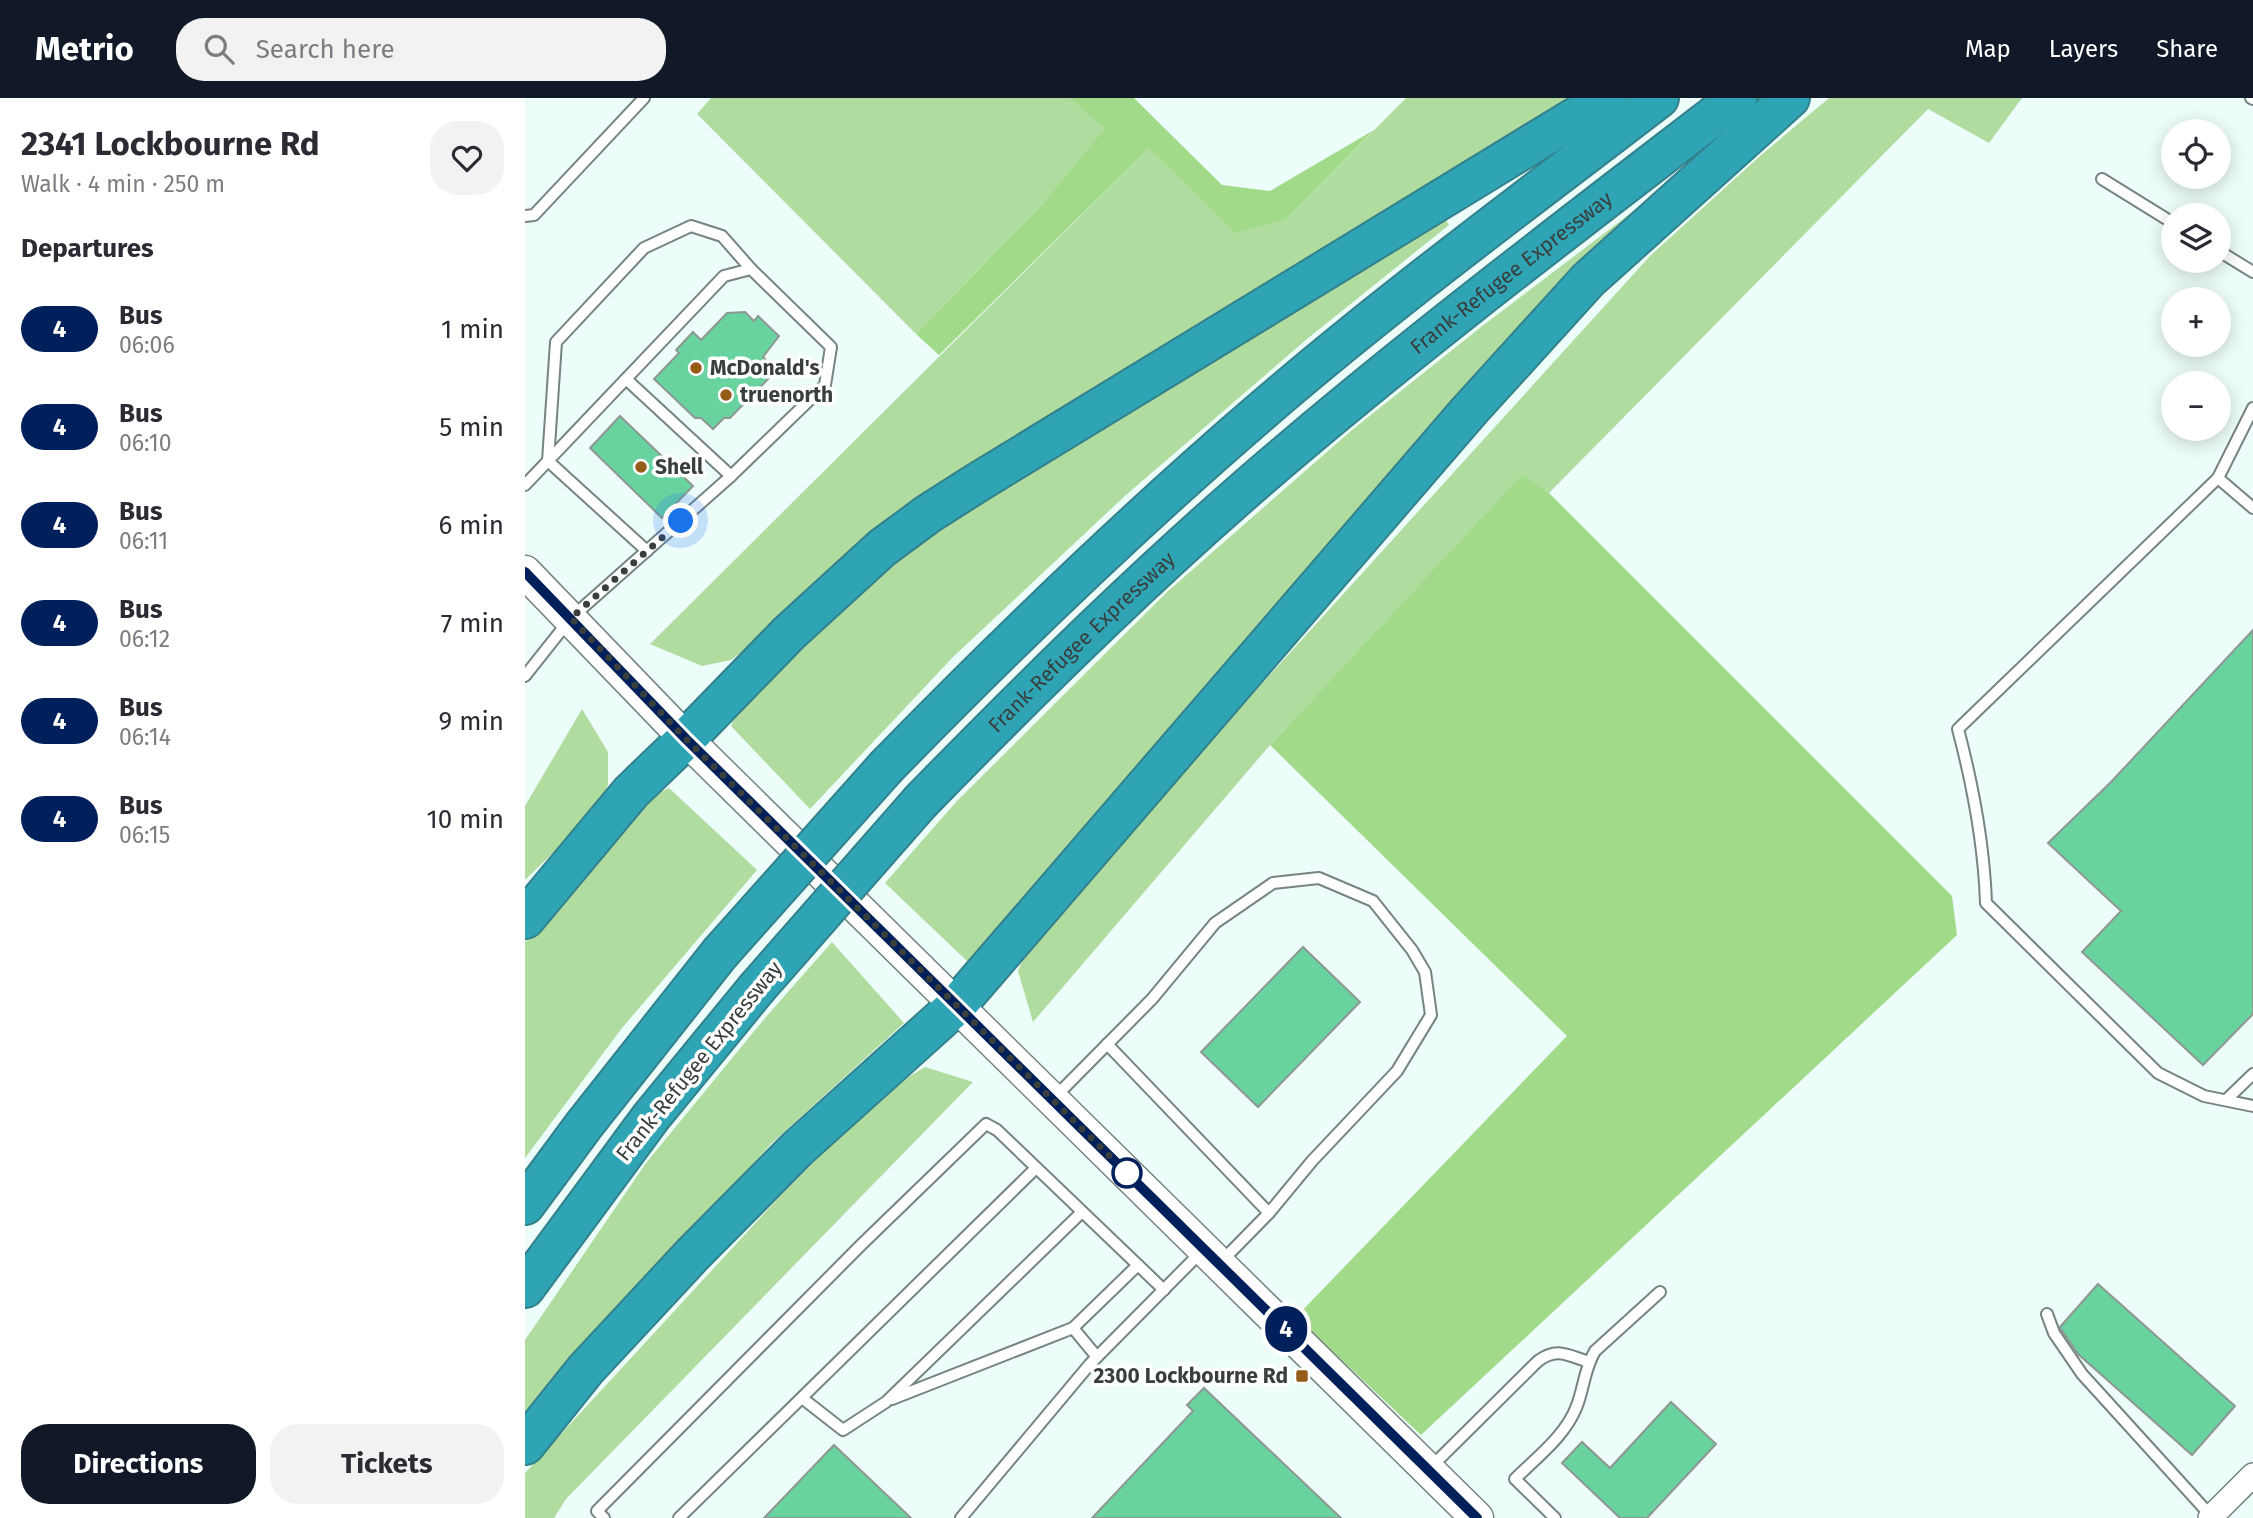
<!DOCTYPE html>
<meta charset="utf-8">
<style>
:root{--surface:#fff;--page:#f2f2f3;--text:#2b2b33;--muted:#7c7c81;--accent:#111827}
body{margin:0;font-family:"Fira Sans",sans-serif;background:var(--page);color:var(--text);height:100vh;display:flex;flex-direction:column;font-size:26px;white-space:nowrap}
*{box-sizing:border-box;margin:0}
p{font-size:23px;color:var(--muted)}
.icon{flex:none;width:38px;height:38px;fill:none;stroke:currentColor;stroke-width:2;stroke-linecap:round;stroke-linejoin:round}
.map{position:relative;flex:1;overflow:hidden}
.details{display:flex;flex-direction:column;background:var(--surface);width:525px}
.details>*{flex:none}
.badge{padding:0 14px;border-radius:23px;font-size:24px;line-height:46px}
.tools{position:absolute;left:1636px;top:21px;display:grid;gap:14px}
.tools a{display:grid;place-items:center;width:70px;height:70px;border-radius:50%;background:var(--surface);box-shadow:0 4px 18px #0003;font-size:35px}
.you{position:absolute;width:35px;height:35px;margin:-18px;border:5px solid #fff;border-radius:50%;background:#1a73e8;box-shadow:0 0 0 10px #1a73e833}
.map>.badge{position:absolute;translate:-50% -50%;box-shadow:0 0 0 4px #fff}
h2{padding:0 21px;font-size:26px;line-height:63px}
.round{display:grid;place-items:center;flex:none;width:74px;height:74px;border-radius:28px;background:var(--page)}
.headline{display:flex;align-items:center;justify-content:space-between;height:119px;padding:0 21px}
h1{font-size:33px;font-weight:700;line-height:52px}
.action{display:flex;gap:14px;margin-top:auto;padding:14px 21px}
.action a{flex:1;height:80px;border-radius:28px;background:var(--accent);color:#fff;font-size:28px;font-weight:700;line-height:80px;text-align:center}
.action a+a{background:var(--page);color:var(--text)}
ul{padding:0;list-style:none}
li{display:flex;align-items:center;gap:21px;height:98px;padding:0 21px}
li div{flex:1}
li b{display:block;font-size:26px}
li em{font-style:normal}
li .badge{min-width:77px;font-weight:700;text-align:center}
header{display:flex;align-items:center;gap:42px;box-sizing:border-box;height:98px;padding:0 35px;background:var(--accent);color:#fff}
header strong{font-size:33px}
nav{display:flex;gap:38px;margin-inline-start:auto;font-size:24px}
.search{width:490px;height:63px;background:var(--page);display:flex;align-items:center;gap:18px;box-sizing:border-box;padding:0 24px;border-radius:28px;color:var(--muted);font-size:26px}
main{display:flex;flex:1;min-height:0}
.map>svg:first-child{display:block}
.green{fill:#b1dca0}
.forest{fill:#a1da89}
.building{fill:#69d3a0;stroke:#8c9891;stroke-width:2}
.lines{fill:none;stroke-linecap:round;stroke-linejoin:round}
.service-casing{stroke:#768482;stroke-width:14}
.minor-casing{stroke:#768482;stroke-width:26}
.secondary-casing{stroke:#768482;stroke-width:35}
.motorway-casing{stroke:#32818b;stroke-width:42}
.service{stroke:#fff;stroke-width:10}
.minor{stroke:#fff;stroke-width:23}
.secondary{stroke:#fff;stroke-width:32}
.motorway{stroke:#2fa4b5;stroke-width:38}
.motorway-bridge-casing{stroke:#32818b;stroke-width:42;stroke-linecap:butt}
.motorway-bridge{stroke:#2fa4b5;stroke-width:38}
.line-casing{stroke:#fff;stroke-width:16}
.line{stroke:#00205b;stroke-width:10}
.walk{stroke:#383f3d;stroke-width:7;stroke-dasharray:0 12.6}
.poi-dot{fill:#955c18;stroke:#fff;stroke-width:2.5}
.stop-dot{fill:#fff;stroke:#00205b;stroke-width:3.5}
.labels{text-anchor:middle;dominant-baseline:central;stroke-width:7;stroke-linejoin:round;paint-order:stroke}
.street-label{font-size:21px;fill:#383f3d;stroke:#fff}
.poi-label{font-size:21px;font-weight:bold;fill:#383f3d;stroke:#fff;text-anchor:start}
</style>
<header>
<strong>Metrio</strong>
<div class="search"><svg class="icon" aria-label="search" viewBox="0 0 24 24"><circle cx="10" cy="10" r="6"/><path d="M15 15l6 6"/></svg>Search here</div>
<nav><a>Map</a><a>Layers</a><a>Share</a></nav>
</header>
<main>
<section class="details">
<div class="headline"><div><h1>2341 Lockbourne Rd</h1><p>Walk · 4 min · 250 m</p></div><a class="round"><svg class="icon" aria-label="heart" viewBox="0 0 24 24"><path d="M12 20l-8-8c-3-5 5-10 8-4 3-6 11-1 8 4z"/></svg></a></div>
<h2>Departures</h2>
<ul>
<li><span class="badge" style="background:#00205b;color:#fff">4</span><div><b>Bus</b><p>06:06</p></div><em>1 min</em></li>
<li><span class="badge" style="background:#00205b;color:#fff">4</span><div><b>Bus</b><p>06:10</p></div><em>5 min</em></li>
<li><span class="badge" style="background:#00205b;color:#fff">4</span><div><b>Bus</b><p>06:11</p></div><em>6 min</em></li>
<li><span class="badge" style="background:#00205b;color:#fff">4</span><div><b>Bus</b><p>06:12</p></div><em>7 min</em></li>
<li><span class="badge" style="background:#00205b;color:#fff">4</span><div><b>Bus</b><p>06:14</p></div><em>9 min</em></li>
<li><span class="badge" style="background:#00205b;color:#fff">4</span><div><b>Bus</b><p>06:15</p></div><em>10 min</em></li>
</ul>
<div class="action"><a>Directions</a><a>Tickets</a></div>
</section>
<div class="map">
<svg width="1728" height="1420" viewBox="0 0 1728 1420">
<rect width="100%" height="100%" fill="#edfdfa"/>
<g class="green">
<polygon points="186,0 545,0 581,31 517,106 391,236 172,16"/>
<polygon points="881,0 1050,0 247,531 206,562 177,568 125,546 624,50 761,121"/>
<polygon points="1304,0 1497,0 1464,45 1403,11 1024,395 997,378 745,647 508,924 493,873 507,839 1125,158 1235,58"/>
<polygon points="1123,102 1132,102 462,856 442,863 360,785 431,704 642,494 827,332 956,229"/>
<polygon points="919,119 924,127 782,241 601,397 428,559 285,711 206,628 210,618 289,535 395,445 483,385"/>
<polygon points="57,611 83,654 83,687 73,711 0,782 0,708"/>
<polygon points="144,690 232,772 97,930 0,1060 0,844 90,737 116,702"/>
<polygon points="307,844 379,925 246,1046 134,1170 0,1330 0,1242 121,1065 240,920"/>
<polygon points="400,969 448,984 41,1401 29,1420 0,1420 0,1375 259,1094 357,995"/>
</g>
<g class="forest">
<polygon points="545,0 609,0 697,87 745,93 849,32 761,121 710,135 624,50 414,257 391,236 517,106 580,31"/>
<polygon points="997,377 1024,395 1427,798 1432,837 896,1337 771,1219 1042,938 745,647"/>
</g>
<g class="building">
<polygon points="220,214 229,223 233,218 254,238 238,259 248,269 242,275 245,279 205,320 199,320 188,331 176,320 170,320 129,281 154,255 151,252 168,234 176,242 202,215"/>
<polygon points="95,318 168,388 137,420 65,350"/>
<polygon points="1728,532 1728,916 1678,967 1557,854 1596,813 1523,745 1586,684"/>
<polygon points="778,849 835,904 733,1009 676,954"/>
<polygon points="1573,1186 1710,1308 1667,1357 1553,1256 1536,1231 1535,1229"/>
<polygon points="679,1290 816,1420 567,1420 668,1313 662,1307"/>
<polygon points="1146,1304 1191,1346 1122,1420 1095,1420 1037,1365 1057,1344 1085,1370"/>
<polygon points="309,1347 386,1420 239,1420"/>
</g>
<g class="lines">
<g class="service-casing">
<g id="service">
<polyline points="1726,0 1728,1"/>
<polyline points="1577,81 1648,125"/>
<polyline points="0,118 9,117 119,0"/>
<polyline points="1694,153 1728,174"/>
<polyline points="101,281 206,378"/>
<polyline points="1693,380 1728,310"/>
<polyline points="0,387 199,178 226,171 306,249 300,287 206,378 46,520 0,578"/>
<path d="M1728,410L1693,380L1433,631C1448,688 1459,746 1461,805L1633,975L1679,998L1728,1008"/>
<polyline points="122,453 23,363 31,244 119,150 166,128 197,138 226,171"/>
<polyline points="582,946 744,1115"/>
<polyline points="530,999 627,901 690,825 748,785 794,780 848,803 887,852 900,874 906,917 872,973 787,1063 744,1115 696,1164"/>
<polyline points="1701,1002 1728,976"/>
<polyline points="1522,1216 1529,1235 1557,1276 1686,1418"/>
<polyline points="548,1230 572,1259"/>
<polyline points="277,1300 318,1332 361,1304 557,1114"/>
<polyline points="367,1301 548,1230 613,1167"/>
<path d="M905,1370L1013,1263C1032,1249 1042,1257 1064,1264"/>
<polyline points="79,1420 72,1413 336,1147 461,1026 472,1032 639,1192"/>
<polyline points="154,1420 511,1070"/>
<polyline points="436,1420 565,1266 677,1153"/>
<path d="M1030,1420L990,1381C1011,1360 1040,1338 1051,1310C1059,1291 1059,1271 1070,1253L1135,1194"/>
</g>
</g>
<g class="minor-casing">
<polyline id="minor" points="1685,1420 1728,1377"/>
</g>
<g class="secondary-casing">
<polyline id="secondary" points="0,474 161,641 952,1420"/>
</g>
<g class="motorway-casing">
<g id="motorway">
<path d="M361,669C481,546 602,429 732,317C861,205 999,104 1134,0"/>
<path id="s1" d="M396,703C516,580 638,460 770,349C913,228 1063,115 1212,0"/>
<polyline points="0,821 106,694 161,641 264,535 357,450 403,416 450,386 1082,0"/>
<polyline points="0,1107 59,1027 195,855"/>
<polyline points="0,1190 126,1019 231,891"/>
<polyline points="0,1347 61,1271 168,1156 273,1050 432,907 944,313 1063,182 1265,0"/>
</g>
</g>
<use href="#service" class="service"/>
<use href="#minor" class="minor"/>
<use href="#secondary" class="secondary"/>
<use href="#motorway" class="motorway"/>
<g class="motorway-bridge-casing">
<g id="motorway-bridge">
<polyline points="195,855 361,669"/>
<polyline points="231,891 396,703"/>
</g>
</g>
<use href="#motorway-bridge" class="motorway-bridge"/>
</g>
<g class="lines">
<g class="line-casing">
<polyline id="line" points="0,474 161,641 952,1420"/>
</g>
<use href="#line" class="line"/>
<polyline class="walk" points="156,423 46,520 161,641 606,1079 602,1075"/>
</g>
<g class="poi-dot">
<circle cx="171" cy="270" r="7"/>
<circle cx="201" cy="297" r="7"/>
<circle cx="116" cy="369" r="7"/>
<rect x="770" y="1271" width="14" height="14" rx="3.5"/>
</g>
<circle class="stop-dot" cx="602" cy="1075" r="14"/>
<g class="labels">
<g class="street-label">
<text stroke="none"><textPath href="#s1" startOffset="793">Frank-Refugee Expressway</textPath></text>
<text stroke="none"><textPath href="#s1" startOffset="226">Frank-Refugee Expressway</textPath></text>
<text transform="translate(174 963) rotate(-51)">Frank-Refugee Expressway</text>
</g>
<g class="poi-label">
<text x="185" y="270">McDonald's</text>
<text x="215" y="297">truenorth</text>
<text x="130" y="369">Shell</text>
<text x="763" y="1278" text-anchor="end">2300 Lockbourne Rd</text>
</g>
</g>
</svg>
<div class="tools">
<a><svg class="icon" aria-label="locate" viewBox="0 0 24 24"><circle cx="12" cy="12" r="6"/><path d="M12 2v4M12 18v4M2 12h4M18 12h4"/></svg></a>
<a><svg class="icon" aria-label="layers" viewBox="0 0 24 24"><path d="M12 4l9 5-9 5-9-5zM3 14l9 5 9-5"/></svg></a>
<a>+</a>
<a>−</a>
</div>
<div class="you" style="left:156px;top:423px"></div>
<b class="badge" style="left:761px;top:1231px;background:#00205b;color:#fff">4</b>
</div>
</main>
